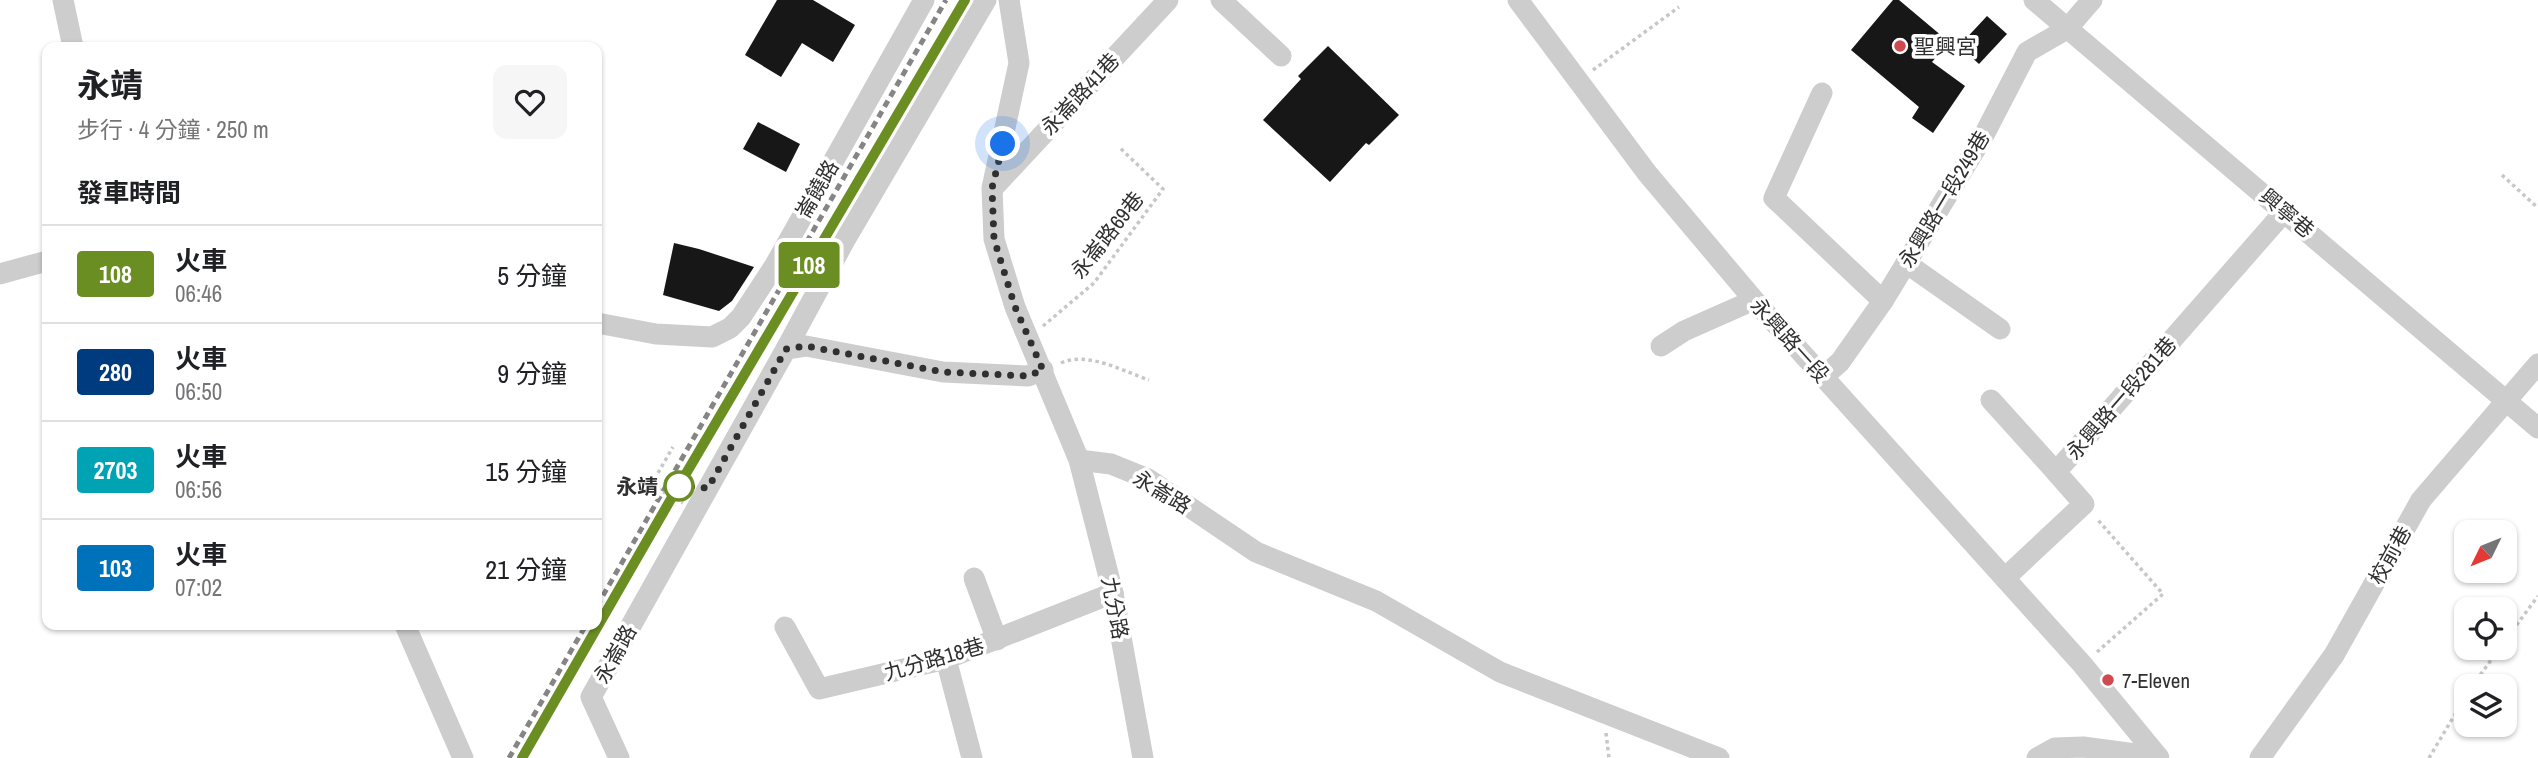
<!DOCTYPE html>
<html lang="zh-TW">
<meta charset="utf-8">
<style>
:root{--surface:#fff;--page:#f6f6f6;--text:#202124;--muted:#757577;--line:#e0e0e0}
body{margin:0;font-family:"Archivo Narrow","Noto Sans TC",sans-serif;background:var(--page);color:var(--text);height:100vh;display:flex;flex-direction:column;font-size:26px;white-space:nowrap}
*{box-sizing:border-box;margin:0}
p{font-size:23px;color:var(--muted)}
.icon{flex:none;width:38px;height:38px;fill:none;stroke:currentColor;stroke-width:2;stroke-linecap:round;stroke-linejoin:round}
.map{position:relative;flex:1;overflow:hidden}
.details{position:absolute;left:42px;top:42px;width:560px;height:588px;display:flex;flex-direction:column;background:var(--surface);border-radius:14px;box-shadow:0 2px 5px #0004}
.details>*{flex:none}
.badge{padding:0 14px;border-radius:5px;font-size:24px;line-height:46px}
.needle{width:46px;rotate:227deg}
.tools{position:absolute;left:2454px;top:520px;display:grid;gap:14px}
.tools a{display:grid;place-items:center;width:63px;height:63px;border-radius:14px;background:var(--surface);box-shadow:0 2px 5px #0004;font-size:35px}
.you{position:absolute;width:35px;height:35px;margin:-18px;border:5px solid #fff;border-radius:50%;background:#1a73e8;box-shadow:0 0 0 10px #1a73e833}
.map>.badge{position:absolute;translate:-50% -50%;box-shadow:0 0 0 4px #fff}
h2{padding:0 35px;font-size:26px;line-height:63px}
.round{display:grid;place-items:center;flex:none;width:74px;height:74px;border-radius:14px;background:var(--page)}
.headline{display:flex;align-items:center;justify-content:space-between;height:119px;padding:0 35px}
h1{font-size:33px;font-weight:700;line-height:52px}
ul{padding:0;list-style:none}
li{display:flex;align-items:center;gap:21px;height:98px;padding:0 35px;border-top:2px solid var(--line)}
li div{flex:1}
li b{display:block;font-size:26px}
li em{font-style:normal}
li .badge{min-width:77px;font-weight:700;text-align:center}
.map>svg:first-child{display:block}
.building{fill:#171717}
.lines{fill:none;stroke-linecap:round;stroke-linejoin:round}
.path{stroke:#c7c7c7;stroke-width:3.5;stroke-dasharray:3.5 3.5;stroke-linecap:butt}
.minor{stroke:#cdcdcd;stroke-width:21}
.rail{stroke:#858585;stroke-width:5;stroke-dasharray:7 5;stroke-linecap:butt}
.path-bridge{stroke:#c7c7c7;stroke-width:3.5;stroke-dasharray:3.5 3.5;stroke-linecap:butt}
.line-casing{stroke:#fff;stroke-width:16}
.line{stroke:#6b8e23;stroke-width:10}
.walk{stroke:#303030;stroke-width:7;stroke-dasharray:0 12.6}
.poi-dot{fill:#d0494f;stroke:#fff;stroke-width:2.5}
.stop-dot{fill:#fff;stroke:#6b8e23;stroke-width:3.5}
.labels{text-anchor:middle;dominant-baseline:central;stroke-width:7;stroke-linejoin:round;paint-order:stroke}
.poi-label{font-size:21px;fill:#303030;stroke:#fff;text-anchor:start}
.street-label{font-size:21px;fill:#303030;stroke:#fff}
.stop-label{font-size:21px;font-weight:bold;fill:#303030;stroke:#fff;text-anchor:end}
</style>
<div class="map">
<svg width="2538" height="758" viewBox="0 0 2538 758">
<rect width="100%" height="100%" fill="#fff"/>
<g class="building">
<polygon points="777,0 813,0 855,25 833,62 802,43 781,77 745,55"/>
<polygon points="1893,0 1899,0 1949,42 1932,62 1965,86 1933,133 1912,118 1919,107 1851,50"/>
<polygon points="1987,16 2007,34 1979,64 1959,46"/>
<polygon points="1328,46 1399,115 1369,145 1366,143 1330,182 1263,120 1301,79 1298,76"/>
<polygon points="758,122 800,144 786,172 743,149"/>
<polygon points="674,243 699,249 754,267 732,301 719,311 663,295"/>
</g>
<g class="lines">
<g class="path">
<polyline points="1593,70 1679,7"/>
<polyline points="2502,175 2538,208"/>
<polyline points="1043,326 1094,283 1163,189 1120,148"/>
<path d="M1061,363C1087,351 1123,371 1149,380"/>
<polyline points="651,485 673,447"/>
<polyline points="2504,642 2538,596"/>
<polyline points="2097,652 2163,594 2097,519"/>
<polyline points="2472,686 2500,648"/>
<polyline points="1606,733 1609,758"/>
<polyline points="2429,758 2466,696"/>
</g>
<g class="minor">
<polyline points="63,0 73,47"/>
<polyline points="1009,0 1019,63 992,188 994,239 1015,307 1079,460 1113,593 1143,758"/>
<polyline points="1221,0 1281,56"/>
<polyline points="1518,0 1647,173 1754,300 2082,664 2159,758"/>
<polyline points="2034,0 2538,428"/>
<polyline points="1822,93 1774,198 1883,301"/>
<polyline points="993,188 1168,0"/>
<polyline points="1906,263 2000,329"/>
<polyline points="0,274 47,261"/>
<polyline points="597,323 656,334 712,337 730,328 741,317 775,265 924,0"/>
<polyline points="1661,346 1684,331 1754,300"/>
<polyline points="786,349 806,346 943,372 1028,376 1043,370"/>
<polyline points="1824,376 1840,362 1883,301 1984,135 2027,52 2067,29 2092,0"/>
<polyline points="1991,400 2056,472"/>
<polyline points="1079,460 1111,464 1148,479 1256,552 1376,601 1500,672 1719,758"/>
<polyline points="974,578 997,640"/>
<polyline points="2005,578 2084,504 2056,472 2285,211"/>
<polyline points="405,625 463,758"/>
<polyline points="785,627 819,689 946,659 1113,593"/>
<polyline points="946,659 972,758"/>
<polyline points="619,758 591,697 786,349 845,240 986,0"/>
<polyline points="2037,758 2055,748 2083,747 2158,757"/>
<polyline points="2260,758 2334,655 2421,500 2538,364"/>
</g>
<g class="rail">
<polyline points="597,606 946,0"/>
<polyline points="509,758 586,625"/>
<polyline points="522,758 671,499 965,0"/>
</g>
<polyline class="path-bridge" points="651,485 683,503"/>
</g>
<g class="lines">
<g class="line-casing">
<polyline id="line" points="522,758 671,499 965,0"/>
</g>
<use href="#line" class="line"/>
<polyline class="walk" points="679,486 708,488 786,349 806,346 943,372 1028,376 1043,370 1015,307 994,239 992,188 1003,144"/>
</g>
<g class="poi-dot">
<circle cx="1900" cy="46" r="7"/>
<circle cx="2108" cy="680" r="7"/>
</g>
<circle class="stop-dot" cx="679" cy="486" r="14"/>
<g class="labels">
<g class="poi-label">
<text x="1914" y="46">聖興宮</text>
<text x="2122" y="680">7-Eleven</text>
</g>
<g class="street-label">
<text transform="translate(1080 94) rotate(-47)">永崙路41巷</text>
<text transform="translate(817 189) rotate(-60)">崙饒路</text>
<text transform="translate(1944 199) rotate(-59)">永興路一段249巷</text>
<text transform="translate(2287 213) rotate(40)">興寧巷</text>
<text transform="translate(1107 235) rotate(-52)">永崙路69巷</text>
<text transform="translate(1790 340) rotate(48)">永興路一段</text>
<text transform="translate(2121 398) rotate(-49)">永興路一段281巷</text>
<text transform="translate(1162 492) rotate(31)">永崙路</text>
<text transform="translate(2390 555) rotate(-61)">校前巷</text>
<text transform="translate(1115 608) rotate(79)">九分路</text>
<text transform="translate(615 654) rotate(-61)">永崙路</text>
<text transform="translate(934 659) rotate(-16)">九分路18巷</text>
</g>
<g class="stop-label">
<text x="658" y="486">永靖</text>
</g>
</g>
</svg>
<div class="tools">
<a><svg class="needle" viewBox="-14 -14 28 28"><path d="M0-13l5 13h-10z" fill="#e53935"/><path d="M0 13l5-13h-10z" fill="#757577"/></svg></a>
<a><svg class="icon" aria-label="locate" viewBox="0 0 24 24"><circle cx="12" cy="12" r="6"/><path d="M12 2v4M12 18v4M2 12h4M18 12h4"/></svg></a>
<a><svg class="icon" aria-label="layers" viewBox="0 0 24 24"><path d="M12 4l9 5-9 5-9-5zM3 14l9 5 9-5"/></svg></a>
</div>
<div class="you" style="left:1003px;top:144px"></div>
<b class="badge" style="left:809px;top:265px;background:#6b8e23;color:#fff">108</b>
<section class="details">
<div class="headline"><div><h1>永靖</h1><p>步行 · 4 分鐘 · 250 m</p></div><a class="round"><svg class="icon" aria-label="heart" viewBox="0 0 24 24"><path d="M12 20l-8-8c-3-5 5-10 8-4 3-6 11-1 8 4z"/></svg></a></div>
<h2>發車時間</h2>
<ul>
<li><span class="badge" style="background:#6b8e23;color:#fff">108</span><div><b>火車</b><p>06:46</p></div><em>5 分鐘</em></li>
<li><span class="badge" style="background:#003b80;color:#fff">280</span><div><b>火車</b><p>06:50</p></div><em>9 分鐘</em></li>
<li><span class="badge" style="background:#00a3b4;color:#fff">2703</span><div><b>火車</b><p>06:56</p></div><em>15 分鐘</em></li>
<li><span class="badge" style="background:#0072bc;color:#fff">103</span><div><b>火車</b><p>07:02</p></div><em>21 分鐘</em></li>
</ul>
</section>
</div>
